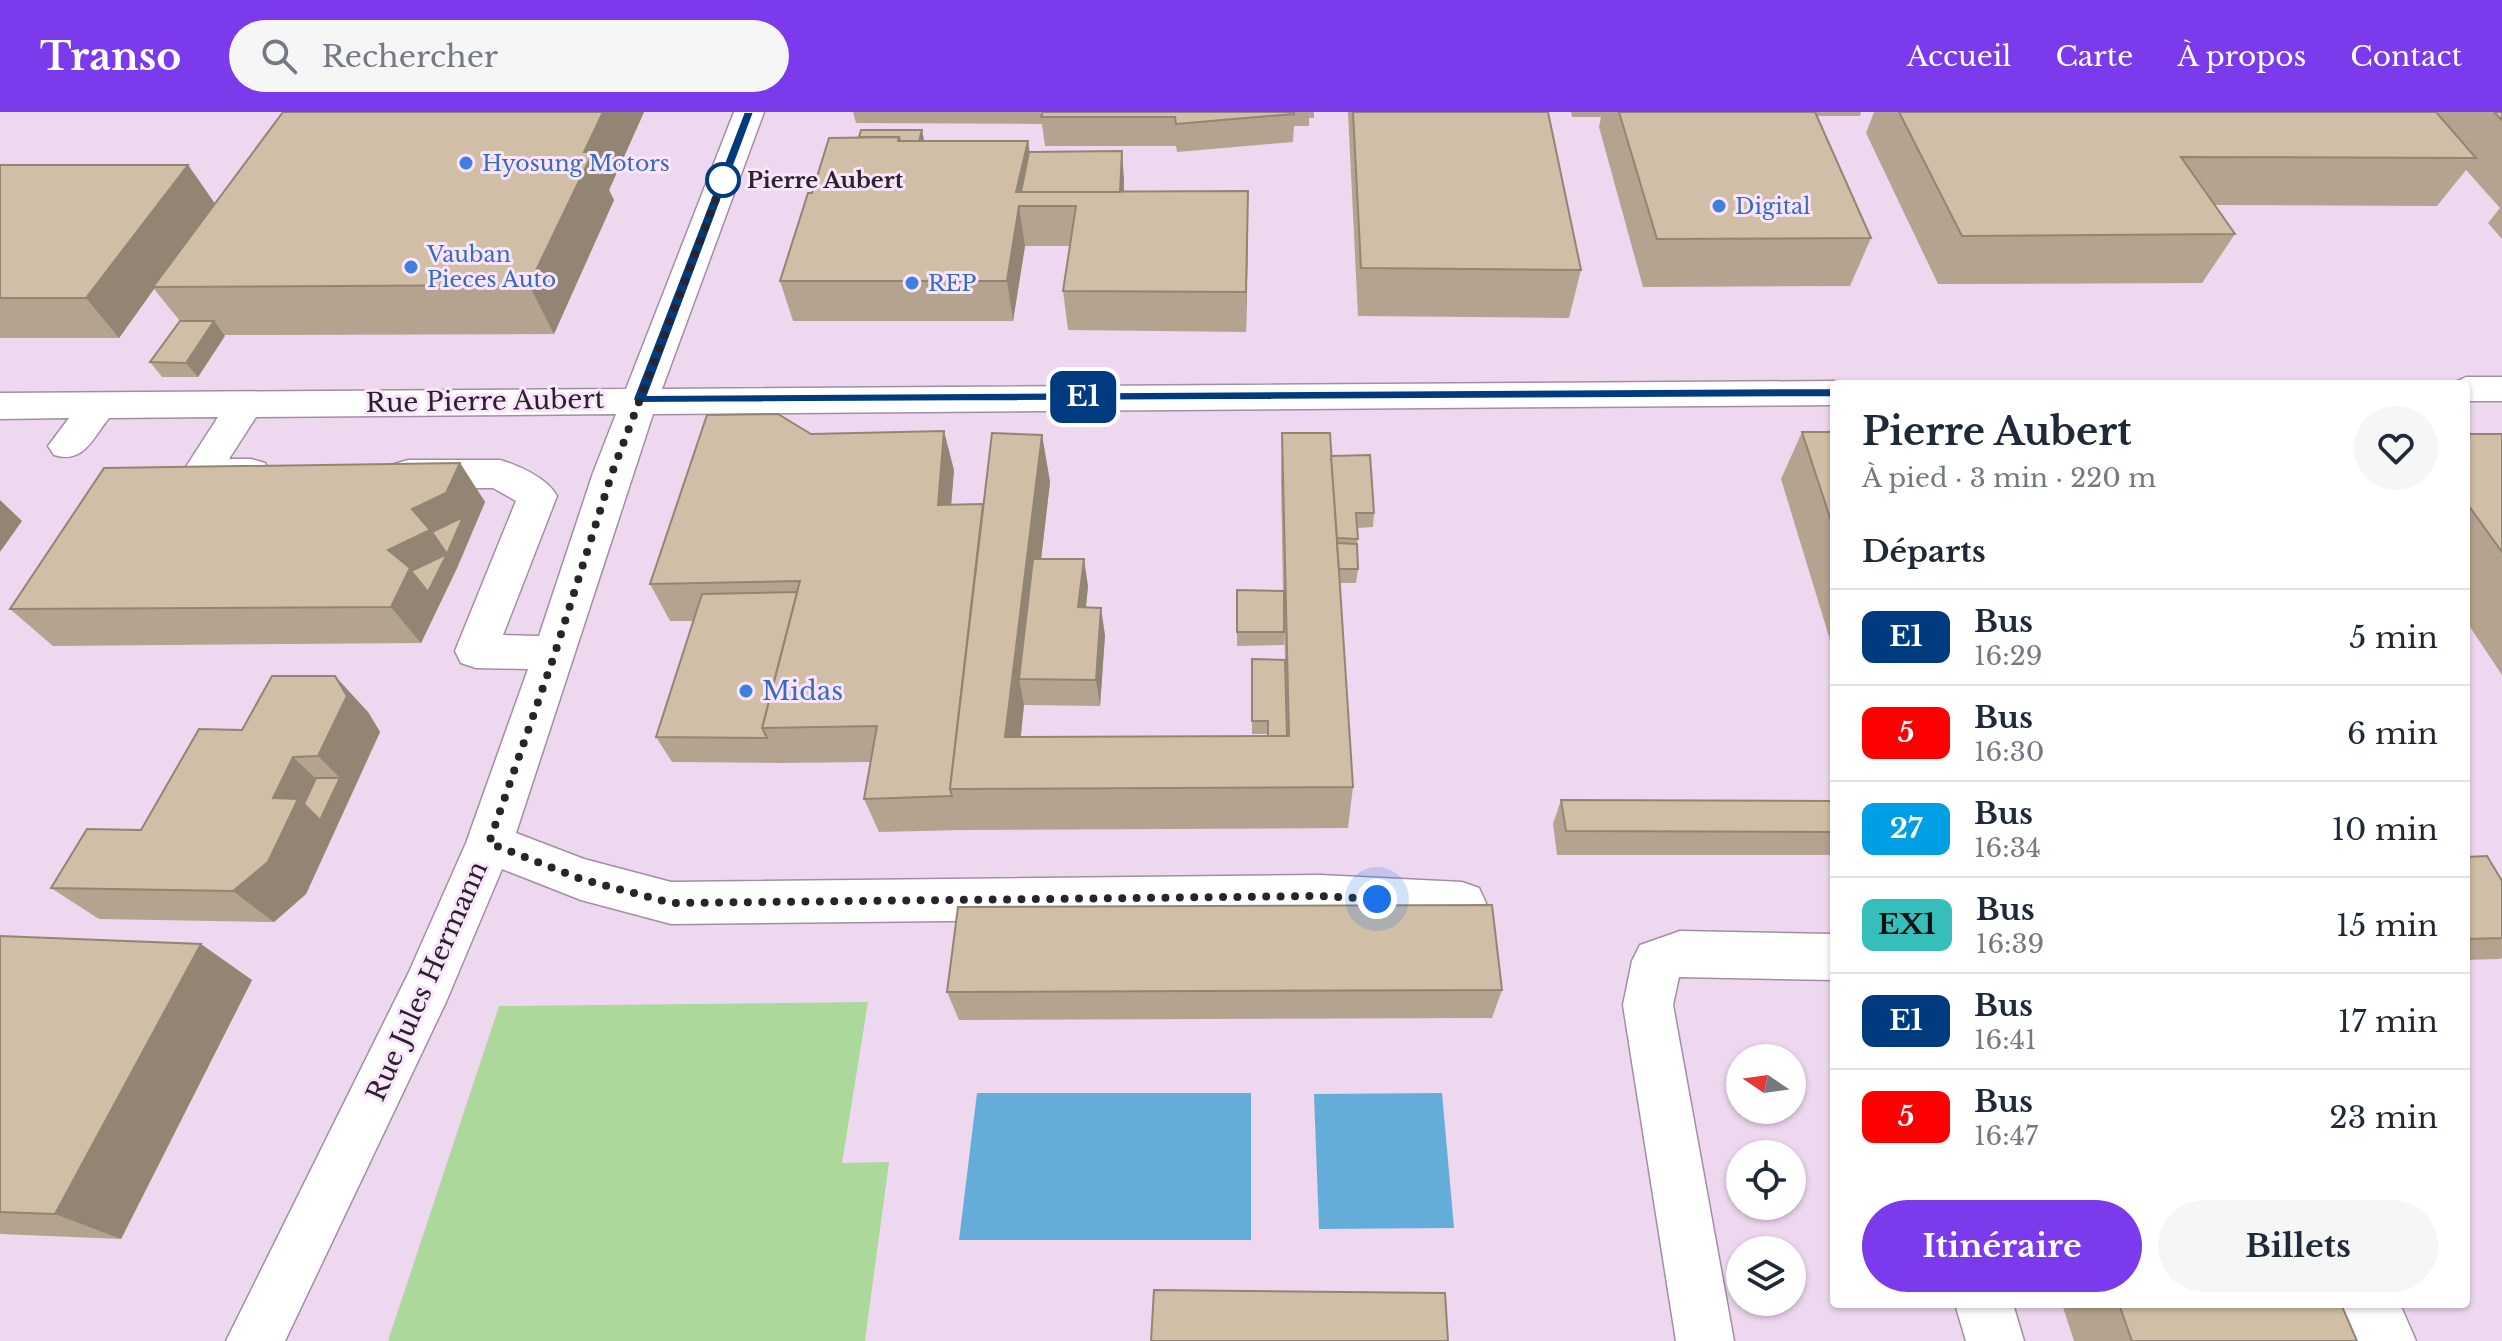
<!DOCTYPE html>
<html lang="fr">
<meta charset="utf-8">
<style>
:root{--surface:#fff;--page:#f6f6f7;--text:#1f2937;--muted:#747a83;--line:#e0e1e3;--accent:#7c3aed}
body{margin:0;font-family:"Libre Baskerville",serif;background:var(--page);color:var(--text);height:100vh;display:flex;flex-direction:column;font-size:30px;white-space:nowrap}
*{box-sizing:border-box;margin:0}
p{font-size:26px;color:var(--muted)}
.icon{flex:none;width:44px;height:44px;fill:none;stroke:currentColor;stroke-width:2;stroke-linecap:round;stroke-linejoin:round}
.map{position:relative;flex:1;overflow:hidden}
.details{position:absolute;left:1830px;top:268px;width:640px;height:928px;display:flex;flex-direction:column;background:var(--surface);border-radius:8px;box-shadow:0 2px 6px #0004}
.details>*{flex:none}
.badge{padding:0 16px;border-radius:12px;font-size:28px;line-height:52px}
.needle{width:52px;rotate:283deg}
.tools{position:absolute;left:1726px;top:932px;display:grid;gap:16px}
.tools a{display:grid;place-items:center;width:80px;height:80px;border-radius:50%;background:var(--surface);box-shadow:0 2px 6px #0004;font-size:40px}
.you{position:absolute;width:40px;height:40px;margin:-20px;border:6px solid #fff;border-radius:50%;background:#1a73e8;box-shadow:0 0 0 12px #1a73e833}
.map>.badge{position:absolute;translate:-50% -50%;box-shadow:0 0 0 4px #fff}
h2{padding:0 32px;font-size:30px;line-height:72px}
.round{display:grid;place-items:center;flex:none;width:84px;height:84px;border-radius:42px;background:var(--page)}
.head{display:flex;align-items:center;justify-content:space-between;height:136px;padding:0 32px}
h1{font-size:38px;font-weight:800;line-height:60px}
.action{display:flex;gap:16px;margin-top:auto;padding:16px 32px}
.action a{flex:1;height:92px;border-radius:48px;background:var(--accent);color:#fff;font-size:32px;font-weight:800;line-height:92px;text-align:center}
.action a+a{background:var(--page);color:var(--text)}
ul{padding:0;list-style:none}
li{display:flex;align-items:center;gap:24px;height:96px;padding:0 32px;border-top:2px solid var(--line)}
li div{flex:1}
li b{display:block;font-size:30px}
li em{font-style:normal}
li .badge{min-width:88px;font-weight:700;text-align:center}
header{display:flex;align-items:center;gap:48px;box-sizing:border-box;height:112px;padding:0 40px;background:var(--accent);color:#fff}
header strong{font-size:38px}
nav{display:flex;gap:44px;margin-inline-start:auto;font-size:28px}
.search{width:560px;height:72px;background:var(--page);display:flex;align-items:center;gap:20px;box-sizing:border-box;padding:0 28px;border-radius:44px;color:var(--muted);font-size:30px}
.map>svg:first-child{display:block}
.green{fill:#acd89b}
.water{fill:#65add9}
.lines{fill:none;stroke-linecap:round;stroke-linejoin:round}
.minor-casing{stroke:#a28ea4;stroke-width:3}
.minor{fill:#fff;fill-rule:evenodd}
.wall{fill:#b4a38f}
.shaded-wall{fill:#928574}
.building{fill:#d1bea6;stroke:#928574;stroke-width:2}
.line{fill:#003b80;stroke:#fff;stroke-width:2}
.walk{stroke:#2a232b;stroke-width:8;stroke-dasharray:0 14.4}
.shop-dot{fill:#3f7fe0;stroke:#fbe5fd;stroke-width:3}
.stop-dot{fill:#fff;stroke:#003b80;stroke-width:4}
.labels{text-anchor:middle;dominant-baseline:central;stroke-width:6;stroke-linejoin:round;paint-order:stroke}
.far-shop-label{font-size:22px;fill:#366cbe;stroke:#fbe5fd;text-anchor:start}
.far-stop-label{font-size:22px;font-weight:bold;fill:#2a232b;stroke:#fbe5fd;text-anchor:start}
.street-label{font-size:26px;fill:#2a232b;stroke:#fbe5fd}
.shop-label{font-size:26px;fill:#366cbe;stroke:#fbe5fd;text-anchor:start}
</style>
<header>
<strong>Transo</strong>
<div class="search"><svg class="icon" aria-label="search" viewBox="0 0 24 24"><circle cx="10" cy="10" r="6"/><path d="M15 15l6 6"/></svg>Rechercher</div>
<nav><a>Accueil</a><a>Carte</a><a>À propos</a><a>Contact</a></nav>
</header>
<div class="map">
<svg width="2502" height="1229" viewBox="0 0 2502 1229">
<rect width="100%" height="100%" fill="#eed8f0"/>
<polygon class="green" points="868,890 842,1051 889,1050 865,1229 388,1229 499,894"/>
<g class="water">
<polygon points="977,981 1251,981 1251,1128 959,1128"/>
<polygon points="1442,981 1454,1116 1319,1117 1314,982"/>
</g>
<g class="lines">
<g class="minor-casing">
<g id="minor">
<path d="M734,0H764L662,277L1834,269L1846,272H1834V293L653,302L516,721L584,747L671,770L1320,763L1462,770L1479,776L1486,791L1479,806L1462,812L1320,805L671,812L581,788L502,757L446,890L285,1229H226L409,860L466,731L528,557L476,556L461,551L455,539L516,389L493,376H408L394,372L389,362L394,352L408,348H500C520,354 547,366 557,384L503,523L539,524L593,361L616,302L256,305L229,347H251L265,351L270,361L265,371C241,378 211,378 187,371L182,361L218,305L109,306C92,327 84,352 54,343L48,334L69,306L0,307V281L626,277Z"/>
<polygon points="2466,265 2502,265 2502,289 2466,289 2466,272 2451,272"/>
<polygon points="1680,819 1834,822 1834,868 1679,865 1673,893 1734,1229 1676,1229 1623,893 1632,849 1640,833"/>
<polygon points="1955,1192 2013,1192 2024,1229 1966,1229"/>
<polygon points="2341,1192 2400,1192 2416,1229 2357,1229"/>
</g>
</g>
<use href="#minor" class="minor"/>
</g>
<g class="wall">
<polygon points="283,0 644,0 609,78 614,88 554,222 225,223 198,265 162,265 150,250 180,209 154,177 119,226 0,226 0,53 188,53 215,92"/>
<polygon points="853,0 1314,0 1314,6 1309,6 1309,14 1294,14 1293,30 1177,40 1176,34 1045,34 1042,12 856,11"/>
<polygon points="1348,0 1548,0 1581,158 1569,206 1358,204"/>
<polygon points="1571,0 1861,0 1860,4 1817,4 1871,126 1850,174 1643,175 1599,15 1601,5 1572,5"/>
<polygon points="1874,0 2502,0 2502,127 2488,111 2500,96 2466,58 2437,94 2215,93 2235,122 2202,171 1938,172 1866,21"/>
<polygon points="922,18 924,29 1029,40 1124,67 1124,80 1248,119 1246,220 1068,218 1063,179 1070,134 1025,134 1013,209 793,209 780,169 812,81 859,25"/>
<polygon points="1802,320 1834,320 1834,541 1781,367"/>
<polygon points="1282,321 1331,344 1374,401 1373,415 1357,416 1358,457 1356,471 1339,471 1353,675 1348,716 963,718 879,720 864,687 871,650 779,651 672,650 656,625 693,509 670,509 650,472 811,322 954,358 951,393 983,392 1042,323 1050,370 1041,447 1088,474 1086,496 1105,523 1100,594 1024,593 1021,624 1268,624 1268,622 1252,622 1252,547 1285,548 1284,517 1284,533 1237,534 1237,478 1283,479 1281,368"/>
<polygon points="2466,322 2502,322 2502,563 2466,509"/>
<polygon points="460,351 485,390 457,456 421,531 53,534 10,497"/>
<polygon points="368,600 380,620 306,782 274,810 99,807 51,776 141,718 242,618"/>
<polygon points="1561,688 1834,689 1834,743 1557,743 1553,712"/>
<polygon points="2466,745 2502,769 2502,846 2499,847 2466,848"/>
<polygon points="0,824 252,868 121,1127 0,1122"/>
<polygon points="1502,878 1492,906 959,908 947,880"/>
<polygon points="2062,1192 2341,1192 2357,1229 2074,1229"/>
</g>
<g class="shaded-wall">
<polygon points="603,0 644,0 609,78 614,88 554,222 529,173 584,40"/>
<polygon points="922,18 925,33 915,43"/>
<polygon points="1028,29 1034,68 1019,94 1025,134 1013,209 1007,169 1016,80"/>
<polygon points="1122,39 1124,67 1122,120 1119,91"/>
<polygon points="188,53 216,93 153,175 154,177 119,226 86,186"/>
<polygon points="1248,79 1248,119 1246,220 1246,180"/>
<polygon points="214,209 225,224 198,265 186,251"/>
<polygon points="944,319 954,358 948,431 938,393"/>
<polygon points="1042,323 1050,370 1027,568 1019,567 1024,593 1016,666 1005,625"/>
<polygon points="460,351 485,390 457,456 421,531 391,495 388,438 412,397"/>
<polygon points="0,388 22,409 0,440"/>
<polygon points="1084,447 1088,474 1083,522 1078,495"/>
<polygon points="1101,496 1105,523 1100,594 1096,568"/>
<polygon points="335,564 368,600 380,620 306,782 274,810 233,779 273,686 293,645 329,679 340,666 318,644"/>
<polygon points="201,832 252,868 121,1127 55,1102"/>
</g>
<g class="building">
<polygon points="283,0 603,0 584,40 593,40 529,173 153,175"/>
<polygon points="1043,0 1294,0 1294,2 1176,12 1175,5 1041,5"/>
<polygon points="1353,0 1548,0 1581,158 1361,156"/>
<polygon points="1619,0 1815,0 1871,126 1657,127"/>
<polygon points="1899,0 2436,0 2476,46 2181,45 2235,122 1962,124"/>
<polygon points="2494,0 2502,0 2502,8"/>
<polygon points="861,18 922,18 919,29 900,29 899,25 859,25"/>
<polygon points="899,25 898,29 1028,29 1016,80 1248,79 1246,180 1063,179 1076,94 1019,94 1007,169 780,169 808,81 812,81 829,26"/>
<polygon points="1122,39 1120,80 1021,80 1029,40"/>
<polygon points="0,53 188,53 86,186 0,186"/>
<polygon points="180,209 214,209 186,251 150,250"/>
<polygon points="778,302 811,322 944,319 938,393 983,392 950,677 952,684 864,687 877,614 762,616 800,469 650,472 707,303"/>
<polygon points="1802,320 1834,320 1834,418"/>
<polygon points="992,321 1042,323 1005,625 1289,624 1282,321 1330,321 1353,675 950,677"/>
<polygon points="2466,322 2502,322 2502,440 2466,390"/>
<polygon points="1370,343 1374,401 1356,401 1358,427 1337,426 1331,344"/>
<polygon points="460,351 446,381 412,397 430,418 388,438 410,456 391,495 10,497 104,356"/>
<polygon points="463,405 447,442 428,480 411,459 447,442 432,420"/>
<polygon points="1337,431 1357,432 1358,457 1339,457"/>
<polygon points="1033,447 1084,447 1078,495 1101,496 1096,568 1019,567"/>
<polygon points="1237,478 1284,479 1284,520 1237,520"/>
<polygon points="797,480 762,616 767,626 656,625 702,482"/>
<polygon points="1252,547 1285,548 1287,624 1268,624 1268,609 1252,609"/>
<polygon points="272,564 335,564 347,584 318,644 293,645 273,686 298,687 268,750 233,779 51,776 87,717 141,718 199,617 242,618"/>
<polygon points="316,666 340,666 320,708 304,692"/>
<polygon points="1561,688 1834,689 1834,720 1566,719"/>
<polygon points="2487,744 2502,769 2502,826 2466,827 2466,745"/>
<polygon points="1492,793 1502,878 947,880 958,795"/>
<polygon points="0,824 201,832 55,1102 0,1100"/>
<polygon points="1154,1178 1445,1181 1448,1229 1151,1229"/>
<polygon points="2119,1192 2341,1192 2357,1229 2132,1229"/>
</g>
<polygon class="line" points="744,0 754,0 648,283 1834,276 1840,281 1834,285 635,291 633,287"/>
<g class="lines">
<polyline class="walk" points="723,68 727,58 612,361 555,541 489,731 581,767 671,791 1320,784 1377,787"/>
</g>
<g class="shop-dot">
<circle cx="466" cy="51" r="8"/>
<circle cx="1719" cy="94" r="8"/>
<circle cx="411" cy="155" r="8"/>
<circle cx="912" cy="171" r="8"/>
<circle cx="746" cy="579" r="8"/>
</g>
<circle class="stop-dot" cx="723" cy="68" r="16"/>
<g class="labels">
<g class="far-shop-label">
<text x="482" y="51">Hyosung Motors</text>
<text x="1735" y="94">Digital</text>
<text x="427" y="142">Vauban<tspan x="427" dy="25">Pieces Auto</tspan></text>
<text x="928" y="171">REP</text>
</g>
<g class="far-stop-label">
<text x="747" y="68">Pierre Aubert</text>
</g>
<g class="street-label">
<text transform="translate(485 289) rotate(-1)">Rue Pierre Aubert</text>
<text transform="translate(427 869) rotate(-66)">Rue Jules Hermann</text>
</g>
<g class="shop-label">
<text x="762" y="579">Midas</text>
</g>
</g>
</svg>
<div class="tools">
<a><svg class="needle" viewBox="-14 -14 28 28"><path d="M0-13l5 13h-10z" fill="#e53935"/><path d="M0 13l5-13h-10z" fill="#747a83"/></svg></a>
<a><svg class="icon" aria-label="locate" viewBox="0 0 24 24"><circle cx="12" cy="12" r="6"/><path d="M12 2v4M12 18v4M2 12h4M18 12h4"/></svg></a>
<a><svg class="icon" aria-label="layers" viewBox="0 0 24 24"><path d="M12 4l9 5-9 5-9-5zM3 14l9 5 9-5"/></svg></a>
</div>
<div class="you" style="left:1377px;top:787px"></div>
<b class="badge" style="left:1083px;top:285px;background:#003b80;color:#fff">E1</b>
<section class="details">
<div class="head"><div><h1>Pierre Aubert</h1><p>À pied · 3 min · 220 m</p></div><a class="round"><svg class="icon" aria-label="heart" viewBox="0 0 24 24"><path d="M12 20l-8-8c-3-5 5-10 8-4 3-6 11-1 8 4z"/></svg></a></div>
<h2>Départs</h2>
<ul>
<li><span class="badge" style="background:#003b80;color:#fff">E1</span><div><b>Bus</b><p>16:29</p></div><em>5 min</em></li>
<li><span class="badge" style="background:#f00;color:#fff">5</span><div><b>Bus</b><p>16:30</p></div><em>6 min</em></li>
<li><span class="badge" style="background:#009fe3;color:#fff">27</span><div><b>Bus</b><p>16:34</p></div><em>10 min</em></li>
<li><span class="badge" style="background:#36bfba;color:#111">EX1</span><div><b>Bus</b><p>16:39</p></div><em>15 min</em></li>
<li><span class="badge" style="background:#003b80;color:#fff">E1</span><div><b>Bus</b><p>16:41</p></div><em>17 min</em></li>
<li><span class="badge" style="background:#f00;color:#fff">5</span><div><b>Bus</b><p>16:47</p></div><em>23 min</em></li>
</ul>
<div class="action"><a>Itinéraire</a><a>Billets</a></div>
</section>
</div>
